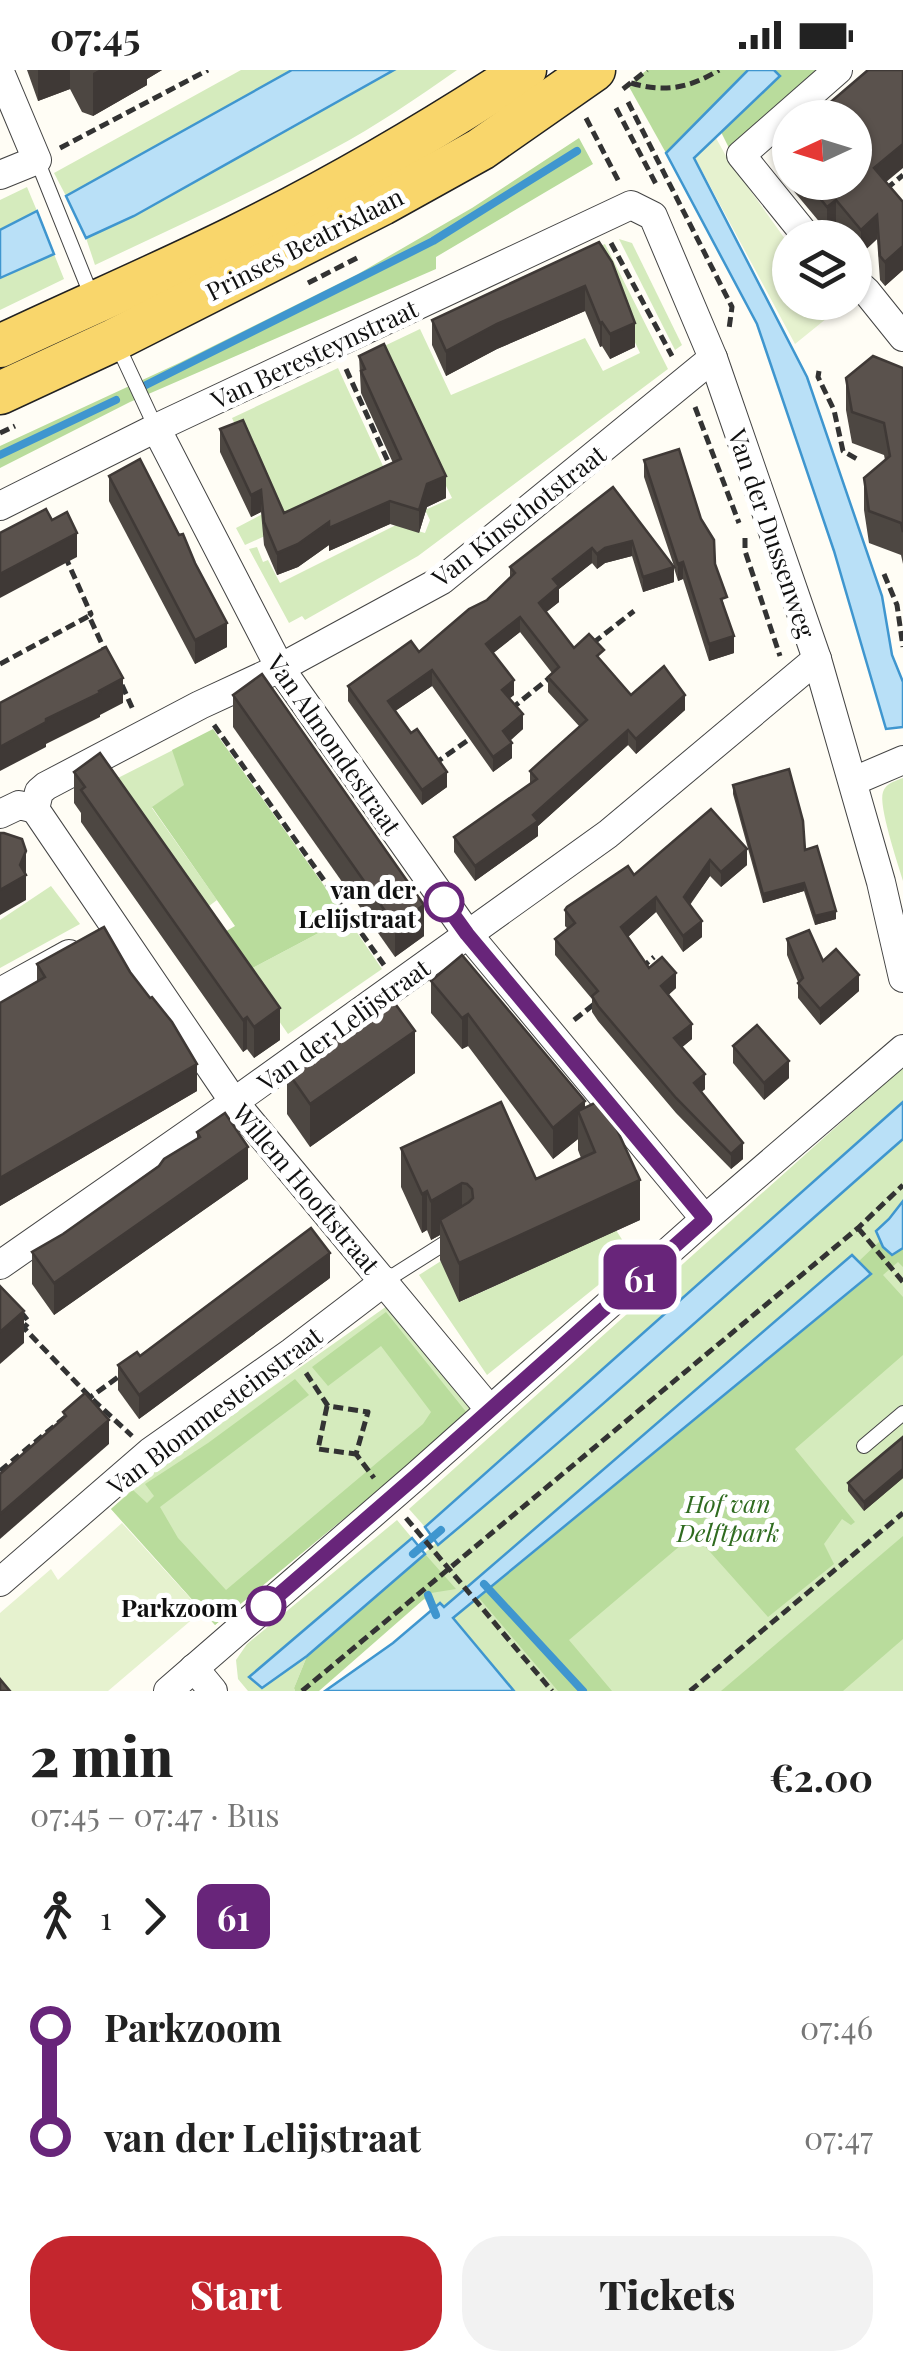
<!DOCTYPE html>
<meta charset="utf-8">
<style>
:root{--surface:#fff;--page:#f2f2f2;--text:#222;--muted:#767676;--accent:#c4262e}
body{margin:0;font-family:"Playfair Display",serif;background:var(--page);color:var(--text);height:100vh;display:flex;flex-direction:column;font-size:38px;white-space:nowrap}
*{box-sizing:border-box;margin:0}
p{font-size:32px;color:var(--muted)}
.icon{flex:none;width:55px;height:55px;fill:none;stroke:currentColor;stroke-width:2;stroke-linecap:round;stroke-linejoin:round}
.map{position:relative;height:1621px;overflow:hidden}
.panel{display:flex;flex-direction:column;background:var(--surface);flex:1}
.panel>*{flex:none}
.badge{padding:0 20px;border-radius:15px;font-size:35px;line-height:65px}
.needle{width:65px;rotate:266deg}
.tools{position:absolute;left:772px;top:30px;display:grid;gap:20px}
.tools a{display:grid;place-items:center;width:100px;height:100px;border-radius:50%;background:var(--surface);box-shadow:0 2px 8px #0004;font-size:50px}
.map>.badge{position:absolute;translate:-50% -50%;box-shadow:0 0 0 5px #fff}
.legs{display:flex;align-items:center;gap:15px;height:110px;padding:0 30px;font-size:32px}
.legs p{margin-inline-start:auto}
.summary{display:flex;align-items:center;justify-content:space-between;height:170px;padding:0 30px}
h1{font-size:55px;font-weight:800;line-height:75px}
.primary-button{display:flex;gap:20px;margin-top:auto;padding:20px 30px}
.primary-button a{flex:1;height:115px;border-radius:40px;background:var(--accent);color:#fff;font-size:40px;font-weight:800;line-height:115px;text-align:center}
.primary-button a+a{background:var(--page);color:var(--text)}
ul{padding:0 30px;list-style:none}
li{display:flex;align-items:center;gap:35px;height:110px;font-size:38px}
li i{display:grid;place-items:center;width:15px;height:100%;margin:0 12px;background:currentColor}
li i::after{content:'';width:25px;height:25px;margin:-12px;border:8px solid;border-radius:50%;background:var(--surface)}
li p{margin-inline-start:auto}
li:first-child i{background:linear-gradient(#0000 50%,currentColor 0)}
li:last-child i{background:linear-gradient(currentColor 50%,#0000 0)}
.status{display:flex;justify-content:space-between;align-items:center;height:70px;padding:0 50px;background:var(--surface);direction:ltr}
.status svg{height:28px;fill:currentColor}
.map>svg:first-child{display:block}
.green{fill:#d5ebbd}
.forest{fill:#b9dc9c}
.pitch{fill:#e6f2cf}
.water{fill:#b9e0f7;stroke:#3f96cf;stroke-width:2.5}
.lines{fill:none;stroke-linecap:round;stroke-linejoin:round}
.stream{stroke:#3f96cf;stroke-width:8}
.service-casing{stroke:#444;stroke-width:16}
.minor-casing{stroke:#444;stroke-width:30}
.primary-casing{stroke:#222;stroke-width:45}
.path{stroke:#333;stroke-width:5;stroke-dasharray:10 5;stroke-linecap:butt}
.service{stroke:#fff;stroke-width:14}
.minor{stroke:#fff;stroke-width:28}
.primary{stroke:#f9d66b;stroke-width:42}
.wall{fill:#4d4742}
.shaded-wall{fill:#3f3936}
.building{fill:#5a524d;stroke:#3f3936;stroke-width:2.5}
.line-1-casing{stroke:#fff;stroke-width:22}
.line-1{stroke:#68257a;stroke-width:15}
.stop-1-dot{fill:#fff;stroke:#68257a;stroke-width:5}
.labels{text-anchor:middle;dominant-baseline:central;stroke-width:10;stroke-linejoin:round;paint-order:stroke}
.street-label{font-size:25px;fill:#111;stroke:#fff}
.stop-label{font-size:25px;font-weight:bold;fill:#111;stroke:#fff;text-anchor:end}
.park-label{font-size:25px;font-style:italic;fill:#2f6b1f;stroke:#fff}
</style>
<div class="status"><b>07:45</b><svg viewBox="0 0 49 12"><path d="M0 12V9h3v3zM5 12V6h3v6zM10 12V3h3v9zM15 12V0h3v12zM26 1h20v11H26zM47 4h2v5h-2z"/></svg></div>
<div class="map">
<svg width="903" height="1621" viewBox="0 0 903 1621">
<rect width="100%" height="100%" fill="#fffdf5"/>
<g class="green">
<polygon points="241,0 292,0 66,126 54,103"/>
<path d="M394,0H457C417,28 376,56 333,79C255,121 175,157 95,195L86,168L134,146Z"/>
<polygon points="27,117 37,141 0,160 0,130"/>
<polygon points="619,169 632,173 682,275 675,280"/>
<polygon points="605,174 668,299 418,486 305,550 302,546 289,553 249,479 257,477 263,492 268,490 280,513 396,455 425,463 430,450 425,440 452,428 378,279 420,259 451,325 585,268 603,301 640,283 599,196 565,191"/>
<polygon points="54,184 64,209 0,240 0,208"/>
<polygon points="338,298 389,409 245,475 236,458 274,438 232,348"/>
<polygon points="173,680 185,715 152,738 217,830 205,839 114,710"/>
<path d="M903,708V811C898,794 878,735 883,722C886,713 895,711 903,708Z"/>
<polygon points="51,816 80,854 0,898 0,850"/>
<polygon points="347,848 382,899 288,964 245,902"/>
<polygon points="903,997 903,1032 425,1457 409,1439"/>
<polygon points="903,1069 903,1621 503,1621 402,1503 881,1079 887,1084"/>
<polygon points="616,1160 633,1187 487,1305 419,1205 441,1191 460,1232"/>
<polygon points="394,1231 478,1335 215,1555 111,1439 148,1405"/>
<polygon points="397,1450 412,1468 383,1494 262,1618 307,1586 294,1618 295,1621 248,1621 238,1609 236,1590 247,1574"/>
</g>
<g class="forest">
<polygon points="647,0 748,0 666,83 628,15"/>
<polygon points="774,0 820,0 730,80 721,62 780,6"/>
<polygon points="579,68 593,94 436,187 436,199 130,332 0,398 0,376 179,293 358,204 472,138"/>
<polygon points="213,659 347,848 245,902 223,863 235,856 152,737 184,715 172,680"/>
<polygon points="880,1171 883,1177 892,1185 903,1178 903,1197 898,1192 883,1205 903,1227 903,1285 795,1379 855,1452 851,1455 842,1449 824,1474 834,1494 768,1547 694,1464 569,1570 612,1621 558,1621 479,1528 871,1205 858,1192"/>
<polygon points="386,1242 467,1343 421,1385 215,1555 111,1439 133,1420 147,1433 154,1426 145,1414 208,1373 295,1309 309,1325 160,1437 178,1468 226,1520 423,1354 431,1342 381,1276 328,1316 312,1297"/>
<polygon points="903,1466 903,1569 843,1621 721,1621"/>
<polygon points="425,1484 456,1519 431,1523 319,1621 295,1621 294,1618 307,1586"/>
</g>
<g class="pitch">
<polygon points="716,68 726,86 790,176 790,232 832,233 837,240 795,274 695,88"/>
<polygon points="122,1453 202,1541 108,1621 0,1621 0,1543 51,1499 58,1510"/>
</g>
<g class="water">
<polygon points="292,0 394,0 134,146 86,168 66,126"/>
<polygon points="748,0 774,0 780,6 694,88 807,307 882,526 892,585 903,612 903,657 886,659 834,481 757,254 666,83"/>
<polygon points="37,141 54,184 0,208 0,160"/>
<path d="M903,1032V1069C748,1205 596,1343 438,1475L425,1457Z"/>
<polygon points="903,1131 903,1178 892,1185 883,1177 876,1161 889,1149"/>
<polygon points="852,1185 871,1204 453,1548 514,1621 325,1621 393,1573 440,1533 444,1537"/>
<polygon points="412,1468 425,1484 307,1586 262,1618 249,1607"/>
</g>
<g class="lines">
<g class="stream">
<polyline points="144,316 433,171 577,81"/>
<polyline points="0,385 116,330"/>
<polyline points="413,1484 441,1460"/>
<polyline points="484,1514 583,1621"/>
<polyline points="428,1525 436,1545"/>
</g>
<g class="service-casing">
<g id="service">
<polyline points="37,90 92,227"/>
<polyline points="116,272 156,358"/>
<polyline points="385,1211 453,1168"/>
<polyline points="864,1376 903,1343"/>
</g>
</g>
<g class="minor-casing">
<g id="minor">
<polyline points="0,2 37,90 0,105"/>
<polyline points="808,168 741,85 838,0"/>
<polyline points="855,211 866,221 903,267"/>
<polyline points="156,358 280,598 467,863 705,1149"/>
<polyline points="0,436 156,358 631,135 653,146 713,288 817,589 881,812 903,908"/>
<polyline points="854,711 903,690"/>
<polyline points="35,739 234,1032 490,1340"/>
<polyline points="0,744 19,735 35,739 39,722 46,716 200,635 280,598 442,510 713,288"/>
<polyline points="0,922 69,884"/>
<polyline points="0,1195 234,1032 608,764 817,589"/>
<polyline points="0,1512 150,1382 292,1282 385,1211"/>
<polyline points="194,1598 213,1621"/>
<polyline points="168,1621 416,1406 705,1149 903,979"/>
</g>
</g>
<g class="primary-casing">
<g id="primary">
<path d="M0,276C78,239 158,205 235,167C335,118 432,61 525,0"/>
<polyline points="0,323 114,270 382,134 481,79 594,0"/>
</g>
</g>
<g class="path">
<path d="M631,13C664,23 690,18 719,0"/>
<polyline points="623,19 647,0"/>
<polyline points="628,32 732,237 729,259"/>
<polyline points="616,38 657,116"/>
<polyline points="586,48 620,114"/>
<polyline points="60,78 208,0"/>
<polyline points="886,119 903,105"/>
<polyline points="611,173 672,286"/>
<polyline points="308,213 357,188"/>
<polyline points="346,299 391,398"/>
<polyline points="819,301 818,307 834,340 843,381 857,389"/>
<polyline points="695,337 739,453"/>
<polyline points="0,363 15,356"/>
<polyline points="745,468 745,481 780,586"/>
<polyline points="65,486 91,544 89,546"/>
<polyline points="884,504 897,535 903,577"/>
<polyline points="593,573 634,541"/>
<polyline points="0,594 89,546 106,583"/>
<polyline points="122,615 134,642"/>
<polyline points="511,639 553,605"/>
<polyline points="214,655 384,895"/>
<polyline points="434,694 474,666"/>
<polyline points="641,898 654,887"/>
<polyline points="574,950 597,932"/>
<polyline points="858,1158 903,1212"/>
<polyline points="21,1242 29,1252 24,1258 90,1327 132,1366"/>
<polyline points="306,1303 328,1336 368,1342 356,1384 374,1408"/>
<polyline points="85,1331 121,1305"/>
<polyline points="327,1336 318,1379 356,1384"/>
<polyline points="0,1401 69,1344"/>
<polyline points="406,1448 552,1621"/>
<polyline points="302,1621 858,1158 903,1115"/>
<polyline points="690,1621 903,1443"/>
</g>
<use href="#service" class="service"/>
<use href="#minor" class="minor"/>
<use href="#primary" class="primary"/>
</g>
<g class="wall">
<polygon points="27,0 162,0 147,9 147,15 93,46 82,42 70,19 38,31"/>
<polygon points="790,66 790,112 886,112 903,132 903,206 903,200 885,216 880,210 877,169 861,184 855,177 855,168 847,168 836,154 827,161 777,101 777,77"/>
<polygon points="599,172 635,277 610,289 602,276 600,277 585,241 497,279 446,306 432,275 432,250"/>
<polygon points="359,286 446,428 427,437 419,463 390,454 329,481 329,475 298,497 277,505 264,475 261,442 251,447 220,382 220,359 284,443 393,393 361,323"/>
<polygon points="903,298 903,494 901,485 869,473 864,440 864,408 885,390 884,385 852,373 846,340 846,308"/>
<polygon points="644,390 715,494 734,583 709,591 683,509 678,511 674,498 674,512 643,522 632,486 605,493 597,499 592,493 559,519 559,532 546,542 574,578 604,593 631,625 685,640 636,684 628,675 538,756 538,766 475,811 454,782 454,767 530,714 530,701 579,656 548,622 548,607 552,603 520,562 493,583 514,625 509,628 523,659 510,671 512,688 493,702 432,616 395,641 447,717 422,735 348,631 348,616 419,582 487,530 510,507 510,497 613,417 674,496 644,407"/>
<polygon points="109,406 227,577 195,594 109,431"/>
<polygon points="233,625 424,866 395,887 233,657"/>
<polygon points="74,702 280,970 254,988 247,979 243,982 81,752 81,743 74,733"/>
<polygon points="733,715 805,780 836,849 815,855 804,821 763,833 733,724"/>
<polygon points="711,739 747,795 721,817 710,806 690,835 702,867 683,882 656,842 628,867 649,898 676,918 668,925 692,969 682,977 705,1019 701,1022 743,1089 731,1099 676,1043 598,951 592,942 592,929 555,885 555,869 568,859 565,856 565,840 634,805"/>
<polygon points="787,869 823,891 859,921 820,955 798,928 798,912 787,885"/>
<polygon points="37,894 197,1021 0,1136 0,933 37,911"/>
<polygon points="431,911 585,1038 640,1150 459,1232 440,1190 440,1165 431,1170 427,1160 422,1163 401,1117 401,1078 536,1109 581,1088 578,1080 578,1069 553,1089 468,976 462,979 431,943"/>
<polygon points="733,976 789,1008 764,1030 733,993"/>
<polygon points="287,1001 415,1003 310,1077 287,1044"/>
<polygon points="197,1062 248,1109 54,1245 32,1214 32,1182 63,1164 197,1068"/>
<polygon points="330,1208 139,1349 118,1320 118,1295"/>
<polygon points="903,1367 903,1408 864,1441 848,1421 848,1413"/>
</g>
<g class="shaded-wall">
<polygon points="38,0 70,0 70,19 38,31"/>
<polygon points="99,0 162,0 147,9 147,15 93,46 93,3"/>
<polygon points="903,74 903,98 874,122 874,98"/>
<polygon points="836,130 836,154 827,161 827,137"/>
<polygon points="877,145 877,169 861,184 861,160"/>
<polygon points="903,176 903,200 885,216 885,192"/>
<polygon points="585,216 585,241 497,279 446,306 446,281 497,254"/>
<polygon points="602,252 602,276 600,277 600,253"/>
<polygon points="635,253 635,277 610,289 610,264"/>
<polygon points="446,406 446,428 427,437 419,463 419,440 427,414"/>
<polygon points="261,420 261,442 251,447 251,425"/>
<polygon points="390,431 390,454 329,481 329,458"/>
<polygon points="329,452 329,475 298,497 277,505 277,483"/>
<polygon points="77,463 77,487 0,528 0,504"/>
<polygon points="632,471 632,486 605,493 597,499 597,484 605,478"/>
<polygon points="592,478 592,493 559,519 559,532 539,548 539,533 553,509"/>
<polygon points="683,492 683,509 678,511 678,494"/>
<polygon points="674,497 674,512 643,522 643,507"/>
<polygon points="520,547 520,562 486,589 486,574"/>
<polygon points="227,553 227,577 195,594 195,570"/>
<polygon points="734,566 734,583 709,591 709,574"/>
<polygon points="432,600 432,616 388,646 388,631"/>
<polygon points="123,608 123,633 100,645 100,647 46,674 46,649"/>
<polygon points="514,610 514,625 502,635 502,620"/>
<polygon points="685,625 685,640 636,684 636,669"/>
<polygon points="523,644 523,659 503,676 503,661"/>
<polygon points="46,652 46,677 0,701 0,677"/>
<polygon points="628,660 628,675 538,756 538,766 475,811 475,796"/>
<polygon points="512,673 512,688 493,702 493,687"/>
<polygon points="447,702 447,717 422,735 422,720"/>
<polygon points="747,779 747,795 721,817 721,802"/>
<polygon points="26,781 26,830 0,845 0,820 20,795"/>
<polygon points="710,790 710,806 684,842 684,827"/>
<polygon points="804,813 804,821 763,833 763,824"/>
<polygon points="656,827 656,842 621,873 621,857"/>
<polygon points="424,835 424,866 395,887 395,855"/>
<polygon points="836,841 836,849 815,855 815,846"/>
<polygon points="702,851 702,867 683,882 683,866"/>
<polygon points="676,903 676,918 661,932 661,916"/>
<polygon points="859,905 859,921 820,955 820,939"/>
<polygon points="280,938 280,970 254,988 254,957"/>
<polygon points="468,944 468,976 462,979 462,948"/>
<polygon points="247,947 247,979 243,982 243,950"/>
<polygon points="692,954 692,969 674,984 674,968"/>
<polygon points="415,961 415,1003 310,1077 310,1034"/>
<polygon points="789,991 789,1008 764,1030 764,1013"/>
<polygon points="197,994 197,1021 0,1136 0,1108"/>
<polygon points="705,1004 705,1019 694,1029 694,1013"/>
<polygon points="585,1031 585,1057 578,1041 578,1069 553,1089 553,1058"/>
<polygon points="743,1073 743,1089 731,1099 731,1084"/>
<polygon points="248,1077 248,1109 54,1245 54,1213"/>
<polygon points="640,1110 640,1150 459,1232 459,1193"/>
<polygon points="462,1113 462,1153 440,1150 440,1165 431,1170 431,1131"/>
<polygon points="427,1121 427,1160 422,1163 422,1124"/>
<polygon points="330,1183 330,1208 139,1349 139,1325"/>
<polygon points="24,1241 24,1273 0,1294 0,1262"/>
<polygon points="109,1350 109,1374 0,1469 0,1444"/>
<polygon points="903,1399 903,1408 864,1441 864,1432"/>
</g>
<g class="building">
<polygon points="868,0 903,0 903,74 874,98 903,132 903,182 903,176 885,192 880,186 877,145 861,160 836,130 827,137 807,112 855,112 855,48 812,48"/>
<polygon points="790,66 790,93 777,77"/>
<polygon points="599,172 612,192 635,253 610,264 602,252 600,253 585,216 497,254 446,281 432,250"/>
<polygon points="384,274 446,406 427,414 419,440 390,431 329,458 329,452 298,474 277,483 264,452 261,420 251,425 220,359 243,350 284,443 401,389 361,301 365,299 359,286"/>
<polygon points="873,286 903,298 903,462 901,453 869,441 864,408 890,386 884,353 852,342 846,308"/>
<polygon points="679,379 701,449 714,470 715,494 727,527 721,529 734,566 709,574 683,492 678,494 644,390"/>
<polygon points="140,389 179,465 183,464 195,493 227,553 195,570 109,406"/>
<polygon points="613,417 674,497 643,507 632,471 605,478 597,484 592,478 553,509 559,516 539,533 574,578 589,564 604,580 597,586 631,625 664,596 685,625 636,669 628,660 533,745 538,751 475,796 454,767 537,709 530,701 587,650 548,607 559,597 520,547 486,574 514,610 502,620 523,644 503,661 512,673 493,687 432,600 388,631 411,663 417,659 447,702 422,720 348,616 411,571 419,582 469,539 487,530 515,503 510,497"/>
<polygon points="46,439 52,450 67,442 77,463 0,504 0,463"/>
<polygon points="106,577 123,608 99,621 100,623 46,649 46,652 0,677 0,633"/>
<polygon points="262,604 424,835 395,855 233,625"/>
<polygon points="100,683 280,938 254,957 247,947 243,950 81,720 85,717 74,702"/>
<polygon points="789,699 803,751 805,780 817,776 836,841 815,846 804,813 763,824 733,715"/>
<polygon points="711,739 747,779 721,802 710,790 684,827 702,851 683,866 656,827 621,857 649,898 662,887 676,903 661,916 692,954 674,968 705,1004 694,1013 743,1073 731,1084 676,1028 598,936 592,926 598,921 555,869 575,853 565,840 567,837 628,796 634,805"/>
<polygon points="0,763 4,763 22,769 26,781 20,795 26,805 0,820"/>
<polygon points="104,857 130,902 150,928 152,927 172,952 197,994 0,1108 0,933 45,907 37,894"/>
<polygon points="809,860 823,891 836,879 859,905 820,939 798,913 803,908 787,869"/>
<polygon points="462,885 585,1031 553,1058 468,944 462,948 431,911"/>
<polygon points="391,928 415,961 310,1034 287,1001"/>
<polygon points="757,955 789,991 764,1013 733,976"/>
<polygon points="603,1029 640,1110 459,1193 440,1150 469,1132 473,1128 472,1119 467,1114 462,1113 431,1131 427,1121 422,1124 401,1078 501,1032 536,1109 595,1082 578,1041"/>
<polygon points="225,1043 248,1077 54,1213 32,1182 63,1164 159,1096 164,1089 200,1067 197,1062"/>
<polygon points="311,1158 330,1183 139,1325 118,1295 137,1282 140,1286"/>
<polygon points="0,1216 24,1241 0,1262"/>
<polygon points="85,1323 109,1350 0,1444 0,1404 66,1346 63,1342"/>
<polygon points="903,1367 903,1399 864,1432 848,1413"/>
<polygon points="0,1609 10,1621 0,1621"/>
</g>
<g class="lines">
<g class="line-1-casing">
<polyline id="line-1" points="266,1536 416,1406 705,1149 467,864 444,832"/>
</g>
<use href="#line-1" class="line-1"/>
</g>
<g class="stop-1-dot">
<circle cx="444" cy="832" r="18"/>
<circle cx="266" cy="1536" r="18"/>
</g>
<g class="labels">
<g class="street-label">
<text transform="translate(304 173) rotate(-27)">Prinses Beatrixlaan</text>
<text transform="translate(314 283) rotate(-25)">Van Beresteynstraat</text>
<text transform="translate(518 445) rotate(-38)">Van Kinschotstraat</text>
<text transform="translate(773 463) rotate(71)">Van der Dussenweg</text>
<text transform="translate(335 674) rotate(55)">Van Almondestraat</text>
<text transform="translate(343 954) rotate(-36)">Van der Lelijstraat</text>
<text transform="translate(307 1118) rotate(50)">Willem Hooftstraat</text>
<text transform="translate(214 1340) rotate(-37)">Van Blommesteinstraat</text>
</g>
<g class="stop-label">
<text x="416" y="818">van der<tspan x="416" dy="29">Lelijstraat</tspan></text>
<text x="238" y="1536">Parkzoom</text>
</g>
<g class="park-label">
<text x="728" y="1432">Hof van<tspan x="728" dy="29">Delftpark</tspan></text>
</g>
</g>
</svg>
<div class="tools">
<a><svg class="needle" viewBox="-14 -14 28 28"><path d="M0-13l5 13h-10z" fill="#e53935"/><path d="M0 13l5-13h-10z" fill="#767676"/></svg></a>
<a><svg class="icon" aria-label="layers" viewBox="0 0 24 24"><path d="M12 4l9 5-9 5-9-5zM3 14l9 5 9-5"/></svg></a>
</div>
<b class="badge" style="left:640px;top:1207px;background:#68257a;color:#fff">61</b>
</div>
<section class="panel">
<div class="summary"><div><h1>2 min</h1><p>07:45 – 07:47 · Bus</p></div><b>€2.00</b></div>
<div class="legs"><svg class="icon" aria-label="walk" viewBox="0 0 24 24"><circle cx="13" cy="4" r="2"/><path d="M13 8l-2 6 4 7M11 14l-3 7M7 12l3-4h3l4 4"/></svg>1<svg class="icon" aria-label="forward" viewBox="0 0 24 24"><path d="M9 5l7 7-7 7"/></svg><b class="badge" style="background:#68257a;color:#fff">61</b></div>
<ul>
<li><i style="color:#68257a"></i><b>Parkzoom</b><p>07:46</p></li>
<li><i style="color:#68257a"></i><b>van der Lelijstraat</b><p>07:47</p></li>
</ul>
<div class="primary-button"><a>Start</a><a>Tickets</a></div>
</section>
